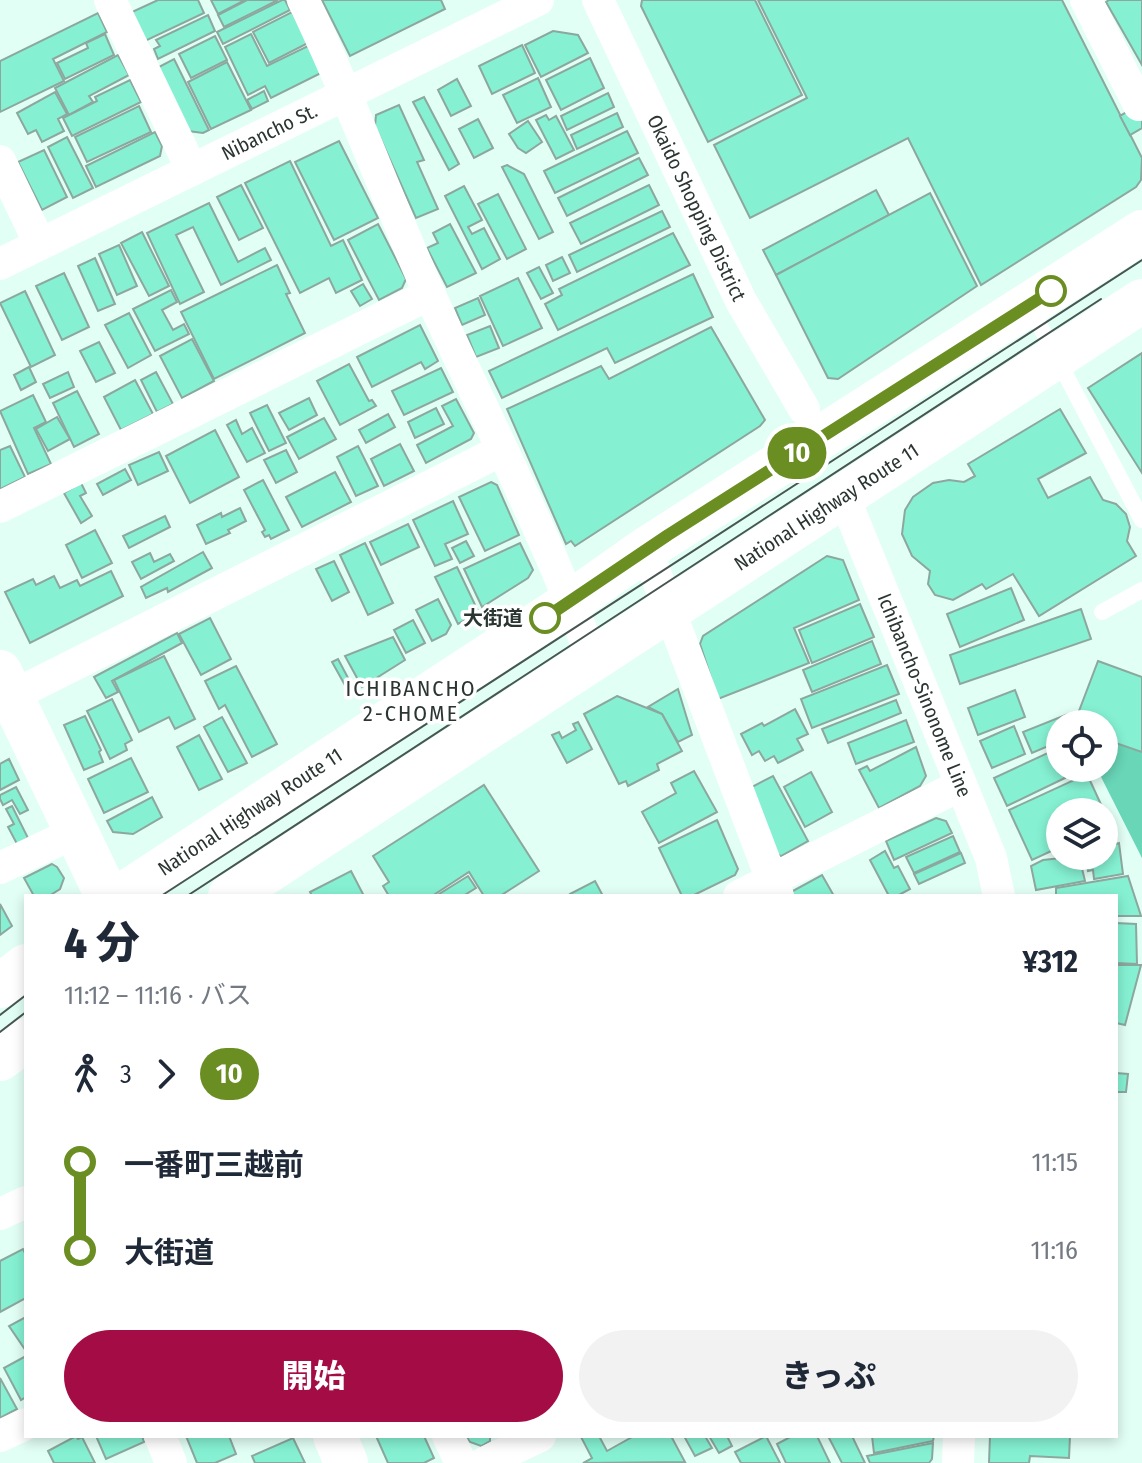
<!DOCTYPE html>
<html lang="ja">
<meta charset="utf-8">
<style>
:root{--surface:#fff;--page:#f2f2f3;--text:#1f2937;--muted:#747a83;--accent:#a40c46}
body{margin:0;font-family:"Fira Sans Condensed","Noto Sans JP",sans-serif;background:var(--page);color:var(--text);height:100vh;display:flex;flex-direction:column;font-size:30px;white-space:nowrap}
*{box-sizing:border-box;margin:0}
p{font-size:26px;color:var(--muted)}
.icon{flex:none;width:44px;height:44px;fill:none;stroke:currentColor;stroke-width:2;stroke-linecap:round;stroke-linejoin:round}
.map{position:relative;flex:1;overflow:hidden}
.details{position:absolute;left:24px;top:894px;width:1094px;height:544px;display:flex;flex-direction:column;background:var(--surface);border-radius:0px;box-shadow:0 4px 12px #0003}
.details>*{flex:none}
.badge{padding:0 16px;border-radius:26px;font-size:28px;line-height:52px}
.fabs{position:absolute;left:1046px;top:710px;display:grid;gap:16px}
.fabs a{display:grid;place-items:center;width:72px;height:72px;border-radius:50%;background:var(--surface);box-shadow:0 4px 12px #0003;font-size:40px}
.map>.badge{position:absolute;translate:-50% -50%;box-shadow:0 0 0 4px #fff}
.legs{display:flex;align-items:center;gap:12px;height:88px;padding:0 40px;font-size:26px}
.legs p{margin-inline-start:auto}
.overview{display:flex;align-items:center;justify-content:space-between;height:136px;padding:0 40px}
h1{font-size:44px;font-weight:800;line-height:60px}
.action{display:flex;gap:16px;margin-top:auto;padding:16px 40px}
.action a{flex:1;height:92px;border-radius:48px;background:var(--accent);color:#fff;font-size:32px;font-weight:800;line-height:92px;text-align:center}
.action a+a{background:var(--page);color:var(--text)}
ul{padding:0 40px;list-style:none}
li{display:flex;align-items:center;gap:28px;height:88px;font-size:30px}
li i{display:grid;place-items:center;width:12px;height:100%;margin:0 10px;background:currentColor}
li i::after{content:'';width:20px;height:20px;margin:-10px;border:6px solid;border-radius:50%;background:var(--surface)}
li p{margin-inline-start:auto}
li:first-child i{background:linear-gradient(#0000 50%,currentColor 0)}
li:last-child i{background:linear-gradient(currentColor 50%,#0000 0)}
.map>svg:first-child{display:block}
.forest{fill:#69d6b8}
.building{fill:#85f1d2;stroke:#8ca79e;stroke-width:2}
.lines{fill:none;stroke-linecap:round;stroke-linejoin:round}
.lane{stroke:#fff;stroke-width:16}
.street{stroke:#fff;stroke-width:32}
.secondary{stroke:#fff;stroke-width:44}
.highway{stroke:#fff;stroke-width:44}
.tram{stroke:#485651;stroke-width:2}
.line-1-casing{stroke:#fff;stroke-width:18}
.line-1{stroke:#6b8e23;stroke-width:12}
.stop-1-dot{fill:#fff;stroke:#6b8e23;stroke-width:4}
.labels{text-anchor:middle;dominant-baseline:central;stroke-width:7;stroke-linejoin:round;paint-order:stroke}
.street-label{font-size:20px;fill:#2b3632;stroke:#fff}
.stop-label{font-size:20px;font-weight:bold;fill:#2b3632;stroke:#fff;text-anchor:end}
.neighbourhood-label{font-size:22px;letter-spacing:2px;fill:#2b3632;stroke:#fff}
</style>
<div class="map">
<svg width="1142" height="1463" viewBox="0 0 1142 1463">
<rect width="100%" height="100%" fill="#e2fff5"/>
<polygon class="forest" points="1105,739 1142,752 1142,858 1099,773 1099,768 1104,768"/>
<g class="building">
<polygon points="158,0 198,0 204,13 145,41 132,12"/>
<polygon points="211,0 245,0 218,14"/>
<polygon points="247,0 278,0 224,27 218,15"/>
<polygon points="282,0 285,0 290,10 223,44 217,32"/>
<polygon points="322,0 441,0 445,9 350,56"/>
<polygon points="642,0 755,0 802,95 708,142 641,6"/>
<polygon points="758,0 1062,0 1142,158 1141,180 1136,187 981,285 908,138 750,218 714,145 807,98"/>
<polygon points="1109,0 1142,0 1142,65 1106,2"/>
<polygon points="292,12 308,43 269,63 253,32"/>
<polygon points="98,13 107,32 53,59 64,81 0,112 0,61"/>
<polygon points="208,15 215,31 158,59 154,49 160,46 156,40"/>
<polygon points="553,31 578,35 588,53 541,77 525,45"/>
<polygon points="105,34 114,55 65,79 57,63 88,48 86,43"/>
<polygon points="251,34 267,66 310,45 323,72 271,98 265,86 248,95 225,47"/>
<polygon points="215,36 227,60 191,78 179,54"/>
<polygon points="522,45 535,73 492,94 479,66"/>
<polygon points="118,55 129,75 89,96 93,102 69,115 55,88"/>
<polygon points="590,58 604,88 561,110 546,80"/>
<polygon points="174,59 209,130 203,133 188,131 157,68"/>
<polygon points="227,62 251,110 211,129 188,82"/>
<polygon points="538,78 551,107 517,123 503,95"/>
<polygon points="457,79 471,106 451,116 438,90"/>
<polygon points="130,80 141,102 72,136 63,118 97,101 95,97"/>
<polygon points="264,91 268,101 252,109 247,100"/>
<polygon points="55,92 67,114 58,119 64,131 42,142 36,130 28,134 17,113"/>
<polygon points="608,93 614,107 567,130 561,116"/>
<polygon points="424,97 459,164 449,170 413,102"/>
<polygon points="1142,103 1142,128 1130,135 1120,116"/>
<polygon points="399,105 424,160 417,162 438,209 416,218 375,126 376,115"/>
<polygon points="139,106 151,132 87,162 75,137"/>
<polygon points="617,113 623,127 577,149 571,135"/>
<polygon points="546,115 549,120 556,116 574,150 556,159 536,120"/>
<polygon points="478,119 493,148 474,158 459,129"/>
<polygon points="528,121 542,142 526,153 518,148 509,134"/>
<polygon points="627,131 638,153 555,193 544,171"/>
<polygon points="155,132 162,146 160,156 96,187 86,166"/>
<polygon points="67,137 93,188 73,198 48,147"/>
<polygon points="339,141 378,218 334,240 295,162"/>
<polygon points="44,150 67,197 42,210 18,162"/>
<polygon points="639,158 648,175 567,216 558,198"/>
<polygon points="290,161 331,246 343,240 362,280 336,293 329,278 300,293 245,183"/>
<polygon points="507,165 524,174 553,232 539,239 502,167"/>
<polygon points="241,185 263,228 239,240 217,197"/>
<polygon points="649,185 659,205 581,244 570,223"/>
<polygon points="464,186 482,220 468,227 472,234 484,228 500,259 482,269 445,196"/>
<polygon points="876,190 889,215 776,275 763,250"/>
<polygon points="930,193 977,286 838,379 828,378 776,275"/>
<polygon points="498,194 526,249 507,259 478,204"/>
<polygon points="209,203 238,262 265,248 271,260 221,285 193,227 176,235 204,292 180,304 147,233"/>
<polygon points="662,211 670,227 577,272 569,255"/>
<polygon points="378,224 406,279 402,288 379,300 348,240"/>
<polygon points="450,224 476,273 447,287 427,248 438,243 433,233"/>
<polygon points="142,232 169,286 149,296 121,243"/>
<polygon points="673,233 690,265 558,330 545,304 562,295 559,289"/>
<polygon points="119,245 137,286 117,295 99,254"/>
<polygon points="562,257 570,273 553,281 546,265"/>
<polygon points="95,258 115,304 98,311 78,266"/>
<polygon points="277,265 290,293 286,294 305,333 214,379 181,312"/>
<polygon points="539,267 553,293 541,299 527,273"/>
<polygon points="64,273 89,327 62,340 36,286"/>
<polygon points="693,274 713,317 615,363 607,348 502,398 489,371"/>
<polygon points="518,278 542,328 503,346 480,296"/>
<polygon points="363,284 372,299 360,306 351,291"/>
<polygon points="171,290 177,302 162,310 173,330 184,324 189,334 155,351 133,309"/>
<polygon points="25,291 55,355 31,367 0,303"/>
<polygon points="478,298 485,315 462,325 455,308"/>
<polygon points="129,313 151,355 128,368 105,325"/>
<polygon points="420,325 438,361 425,369 421,362 372,387 357,357"/>
<polygon points="490,326 499,348 476,357 467,335"/>
<polygon points="711,327 765,420 760,426 575,546 571,541 566,544 507,409 601,366 609,379"/>
<polygon points="192,339 214,381 182,398 160,356"/>
<polygon points="99,342 115,373 96,382 80,351"/>
<polygon points="1142,353 1142,473 1088,388"/>
<polygon points="349,364 369,401 372,400 376,406 340,425 317,381"/>
<polygon points="29,367 36,382 21,390 14,375"/>
<polygon points="441,368 453,392 404,415 392,391"/>
<polygon points="68,372 74,387 50,398 43,384"/>
<polygon points="156,372 173,404 157,412 141,380"/>
<polygon points="135,380 153,414 121,430 104,397"/>
<polygon points="77,391 99,434 74,447 53,403"/>
<polygon points="33,395 46,422 34,428 51,464 28,474 0,411"/>
<polygon points="309,398 317,415 289,430 279,413"/>
<polygon points="456,399 474,433 471,439 426,463 417,445 453,426 442,406"/>
<polygon points="267,405 286,443 269,451 250,413"/>
<polygon points="436,408 444,424 415,438 408,422"/>
<polygon points="1060,409 1086,453 1038,479 1048,498 1090,477 1103,500 1116,504 1126,514 1130,527 1127,541 1136,556 1039,616 1013,574 986,589 982,584 953,600 935,595 928,584 930,571 912,556 902,534 905,510 913,497 933,483 949,480 964,482 975,476 968,464"/>
<polygon points="388,414 395,427 366,443 359,430"/>
<polygon points="57,417 70,439 48,451 36,429"/>
<polygon points="324,418 336,439 299,459 287,437"/>
<polygon points="236,420 242,434 252,428 265,453 247,462 227,425"/>
<polygon points="215,430 239,477 190,503 166,456"/>
<polygon points="400,444 414,471 384,486 371,459"/>
<polygon points="10,446 25,477 0,489 0,450"/>
<polygon points="358,446 378,486 356,496 337,457"/>
<polygon points="286,450 297,472 276,483 264,460"/>
<polygon points="159,452 168,471 138,485 129,465"/>
<polygon points="125,469 131,480 103,495 97,484"/>
<polygon points="335,472 351,502 302,527 286,497"/>
<polygon points="263,480 289,530 271,539 269,535 265,537 262,532 265,530 244,490"/>
<polygon points="491,482 497,485 519,535 485,551 459,497"/>
<polygon points="81,483 86,493 80,496 92,516 81,523 64,493"/>
<polygon points="453,501 468,534 445,544 452,559 435,566 413,520"/>
<polygon points="240,508 246,521 228,530 230,533 206,544 197,525 221,513 222,517"/>
<polygon points="165,516 170,527 129,548 123,536"/>
<polygon points="408,524 419,547 381,565 370,542"/>
<polygon points="95,530 112,563 82,578 66,545"/>
<polygon points="466,541 474,556 460,563 452,548"/>
<polygon points="365,543 393,603 368,615 340,555"/>
<polygon points="520,543 533,570 528,578 482,607 464,569"/>
<polygon points="203,552 212,568 168,592 167,588 146,598 141,587"/>
<polygon points="150,553 154,562 170,554 174,561 141,579 132,562"/>
<polygon points="827,556 843,560 859,600 794,628 809,663 718,699 700,644 703,636"/>
<polygon points="334,561 349,592 332,601 316,569"/>
<polygon points="457,567 479,613 458,624 435,577"/>
<polygon points="111,571 123,596 30,643 5,592 33,579 36,585 54,576 60,588 77,580 80,586"/>
<polygon points="1011,588 1024,620 960,647 947,614"/>
<polygon points="438,599 451,625 446,634 432,641 416,610"/>
<polygon points="860,604 874,637 812,663 799,630"/>
<polygon points="1081,609 1091,639 960,684 950,655"/>
<polygon points="210,618 231,659 201,675 179,634"/>
<polygon points="413,620 425,643 406,653 394,630"/>
<polygon points="177,633 182,643 112,681 118,692 106,698 94,677"/>
<polygon points="393,637 405,660 362,687 345,656"/>
<polygon points="872,641 881,664 812,692 803,670"/>
<polygon points="164,656 195,719 175,729 169,717 139,732 114,680"/>
<polygon points="338,659 356,693 351,696 332,662"/>
<polygon points="1098,661 1142,677 1142,752 1104,739 1104,724 1089,724 1076,719"/>
<polygon points="887,665 899,694 812,728 801,699"/>
<polygon points="236,666 277,744 252,757 225,705 219,709 205,681"/>
<polygon points="678,689 692,735 678,742 662,714 648,707"/>
<polygon points="1015,690 1025,717 978,735 968,708"/>
<polygon points="617,696 662,714 682,751 657,764 659,770 628,786 626,781 619,784 584,714"/>
<polygon points="112,699 132,740 125,744 127,750 110,759 87,711"/>
<polygon points="896,700 901,713 828,743 822,729"/>
<polygon points="795,709 808,734 797,739 803,750 778,763 774,756 765,761 759,751 752,755 741,734 762,723 764,726"/>
<polygon points="1068,714 1072,724 1060,724 1060,741 1032,753 1023,732"/>
<polygon points="85,716 101,750 99,752 103,762 84,770 64,725"/>
<polygon points="222,717 247,763 228,772 204,727"/>
<polygon points="906,720 914,742 856,764 848,743"/>
<polygon points="578,722 592,749 567,763 552,735 559,732 562,738 576,730 573,724"/>
<polygon points="1014,726 1025,754 992,768 980,741"/>
<polygon points="199,735 222,779 199,790 177,747"/>
<polygon points="916,747 926,776 920,786 879,808 859,770 867,766 870,771"/>
<polygon points="1052,751 1065,778 1007,806 994,778"/>
<polygon points="131,758 148,792 104,813 88,779"/>
<polygon points="9,759 19,780 0,790 0,764"/>
<polygon points="694,771 717,812 659,843 642,812 676,793 671,783"/>
<polygon points="811,772 832,812 805,827 784,787"/>
<polygon points="1087,774 1110,824 1104,827 1104,812 1060,812 1060,847 1032,860 1009,810"/>
<polygon points="773,776 808,841 781,856 774,852 750,788"/>
<polygon points="484,785 539,871 500,896 484,896 469,872 432,896 389,896 383,886 389,882 373,856"/>
<polygon points="16,787 28,810 20,814 12,800 3,805 0,799 0,795"/>
<polygon points="152,797 162,817 133,834 113,832 107,821"/>
<polygon points="12,806 28,838 17,844 8,827 14,824 6,809"/>
<polygon points="936,818 946,821 952,833 894,860 886,841"/>
<polygon points="717,820 738,869 735,875 692,896 682,896 659,848"/>
<polygon points="953,836 960,852 914,873 906,857"/>
<polygon points="1115,838 1116,844 1119,843 1123,874 1094,879 1093,870 1088,871 1086,856 1104,856 1104,840"/>
<polygon points="885,851 894,868 898,866 910,889 897,896 889,896 870,860"/>
<polygon points="961,853 965,863 919,884 914,874"/>
<polygon points="1079,856 1085,881 1036,890 1031,866 1043,860"/>
<polygon points="52,864 57,867 64,878 60,889 49,896 34,896 24,878"/>
<polygon points="351,871 364,896 312,896 310,892"/>
<polygon points="822,875 834,896 790,896 791,892"/>
<polygon points="468,876 476,888 463,896 436,896"/>
<polygon points="1128,876 1141,916 1116,916 1116,896 1056,896 1056,888"/>
<polygon points="595,881 603,896 571,896 570,894"/>
<polygon points="0,904 12,926 0,935"/>
<polygon points="1116,923 1136,924 1137,964 1116,963"/>
<polygon points="1116,965 1141,965 1125,1025 1116,1023"/>
<polygon points="1116,1073 1128,1074 1126,1092 1116,1092"/>
<polygon points="23,1249 26,1255 26,1298 0,1312 0,1261"/>
<polygon points="26,1317 26,1351 9,1326"/>
<polygon points="26,1356 26,1397 21,1400 4,1368"/>
<polygon points="0,1378 17,1409 0,1418"/>
<polygon points="76,1436 78,1439 82,1437 95,1463 54,1463 48,1451"/>
<polygon points="96,1436 142,1436 144,1442 106,1459"/>
<polygon points="186,1436 229,1436 236,1454 215,1463 197,1463"/>
<polygon points="376,1436 424,1436 434,1458 424,1463 388,1463"/>
<polygon points="466,1436 490,1436 490,1441 481,1446 470,1442"/>
<polygon points="583,1436 599,1436 607,1451 634,1436 671,1436 685,1462 583,1463 592,1458 581,1437"/>
<polygon points="684,1436 705,1436 712,1448 695,1456"/>
<polygon points="709,1436 727,1436 732,1446 719,1453"/>
<polygon points="766,1436 780,1463 741,1463 735,1452"/>
<polygon points="792,1436 817,1436 830,1463 786,1463 777,1444"/>
<polygon points="828,1436 852,1436 865,1463 842,1463"/>
<polygon points="872,1436 934,1436 933,1441 874,1453"/>
<polygon points="990,1436 1070,1436 1069,1458 1030,1456 1029,1463 989,1463"/>
<polygon points="293,1438 305,1463 255,1463 252,1456"/>
<polygon points="933,1443 932,1459 929,1463 870,1463 867,1456"/>
</g>
<g class="lines">
<g class="lane">
<polyline points="1030,307 1142,520"/>
<polyline points="1102,612 1142,590"/>
</g>
<g class="street">
<polyline points="110,0 192,170"/>
<path d="M303,0C350,96 386,197 430,295C485,416 547,536 593,661"/>
<path id="s1" d="M598,0L741,301L804,409"/>
<polyline points="1086,0 1139,105"/>
<polyline points="0,161 40,244"/>
<path id="s2" d="M0,264L538,0"/>
<path id="s3" d="M844,497L991,858L999,896"/>
<polyline points="0,507 430,294"/>
<polyline points="646,549 778,896"/>
<polyline points="12,696 502,450"/>
<polyline points="0,868 76,832"/>
<polyline points="739,896 961,785"/>
<polyline points="0,1214 26,1202"/>
<polyline points="0,1436 26,1424"/>
<polyline points="160,1436 171,1463"/>
<polyline points="448,1436 461,1463"/>
<polyline points="484,1463 540,1436"/>
<polyline points="958,1463 959,1436"/>
</g>
<g class="secondary">
<polyline points="0,672 107,896"/>
<polyline points="335,1436 346,1463"/>
</g>
<g class="highway">
<path id="s4" d="M121,896L571,602L646,549L1142,232"/>
<path id="s5" d="M230,896L1142,301"/>
<polyline points="0,986 26,966"/>
<polyline points="0,1059 26,1040"/>
</g>
<g class="tram">
<polyline points="161,896 1142,260"/>
<polyline points="187,896 1101,299"/>
<polyline points="0,1015 26,995"/>
<polyline points="0,1032 26,1012"/>
</g>
</g>
<g class="lines">
<g class="line-1-casing">
<polyline id="line-1" points="545,618 668,535 1051,291"/>
</g>
<use href="#line-1" class="line-1"/>
</g>
<g class="stop-1-dot">
<circle cx="1051" cy="291" r="14"/>
<circle cx="545" cy="618" r="14"/>
</g>
<g class="labels">
<g class="street-label">
<text stroke="none"><textPath href="#s2" startOffset="300">Nibancho St.</textPath></text>
<text stroke="none"><textPath href="#s1" startOffset="230">Okaido Shopping District</textPath></text>
<text stroke="none"><textPath href="#s5" startOffset="712">National Highway Route 11</textPath></text>
<text stroke="none"><textPath href="#s3" startOffset="214">Ichibancho-Sinonome Line</textPath></text>
<text stroke="none"><textPath href="#s4" startOffset="154">National Highway Route 11</textPath></text>
</g>
<g class="stop-label">
<text x="523" y="618">大街道</text>
</g>
<g class="neighbourhood-label">
<text x="411" y="688">ICHIBANCHO<tspan x="411" dy="25">2-CHOME</tspan></text>
</g>
</g>
</svg>
<div class="fabs">
<a><svg class="icon" aria-label="locate" viewBox="0 0 24 24"><circle cx="12" cy="12" r="6"/><path d="M12 2v4M12 18v4M2 12h4M18 12h4"/></svg></a>
<a><svg class="icon" aria-label="layers" viewBox="0 0 24 24"><path d="M12 4l9 5-9 5-9-5zM3 14l9 5 9-5"/></svg></a>
</div>
<b class="badge" style="left:797px;top:453px;background:#6b8e23;color:#fff">10</b>
<section class="details">
<div class="overview"><div><h1>4 分</h1><p>11:12 – 11:16 · バス</p></div><b>¥312</b></div>
<div class="legs"><svg class="icon" aria-label="walk" viewBox="0 0 24 24"><circle cx="13" cy="4" r="2"/><path d="M13 8l-2 6 4 7M11 14l-3 7M7 12l3-4h3l4 4"/></svg>3<svg class="icon" aria-label="forward" viewBox="0 0 24 24"><path d="M9 5l7 7-7 7"/></svg><b class="badge" style="background:#6b8e23;color:#fff">10</b></div>
<ul>
<li><i style="color:#6b8e23"></i><b>一番町三越前</b><p>11:15</p></li>
<li><i style="color:#6b8e23"></i><b>大街道</b><p>11:16</p></li>
</ul>
<div class="action"><a>開始</a><a>きっぷ</a></div>
</section>
</div>
